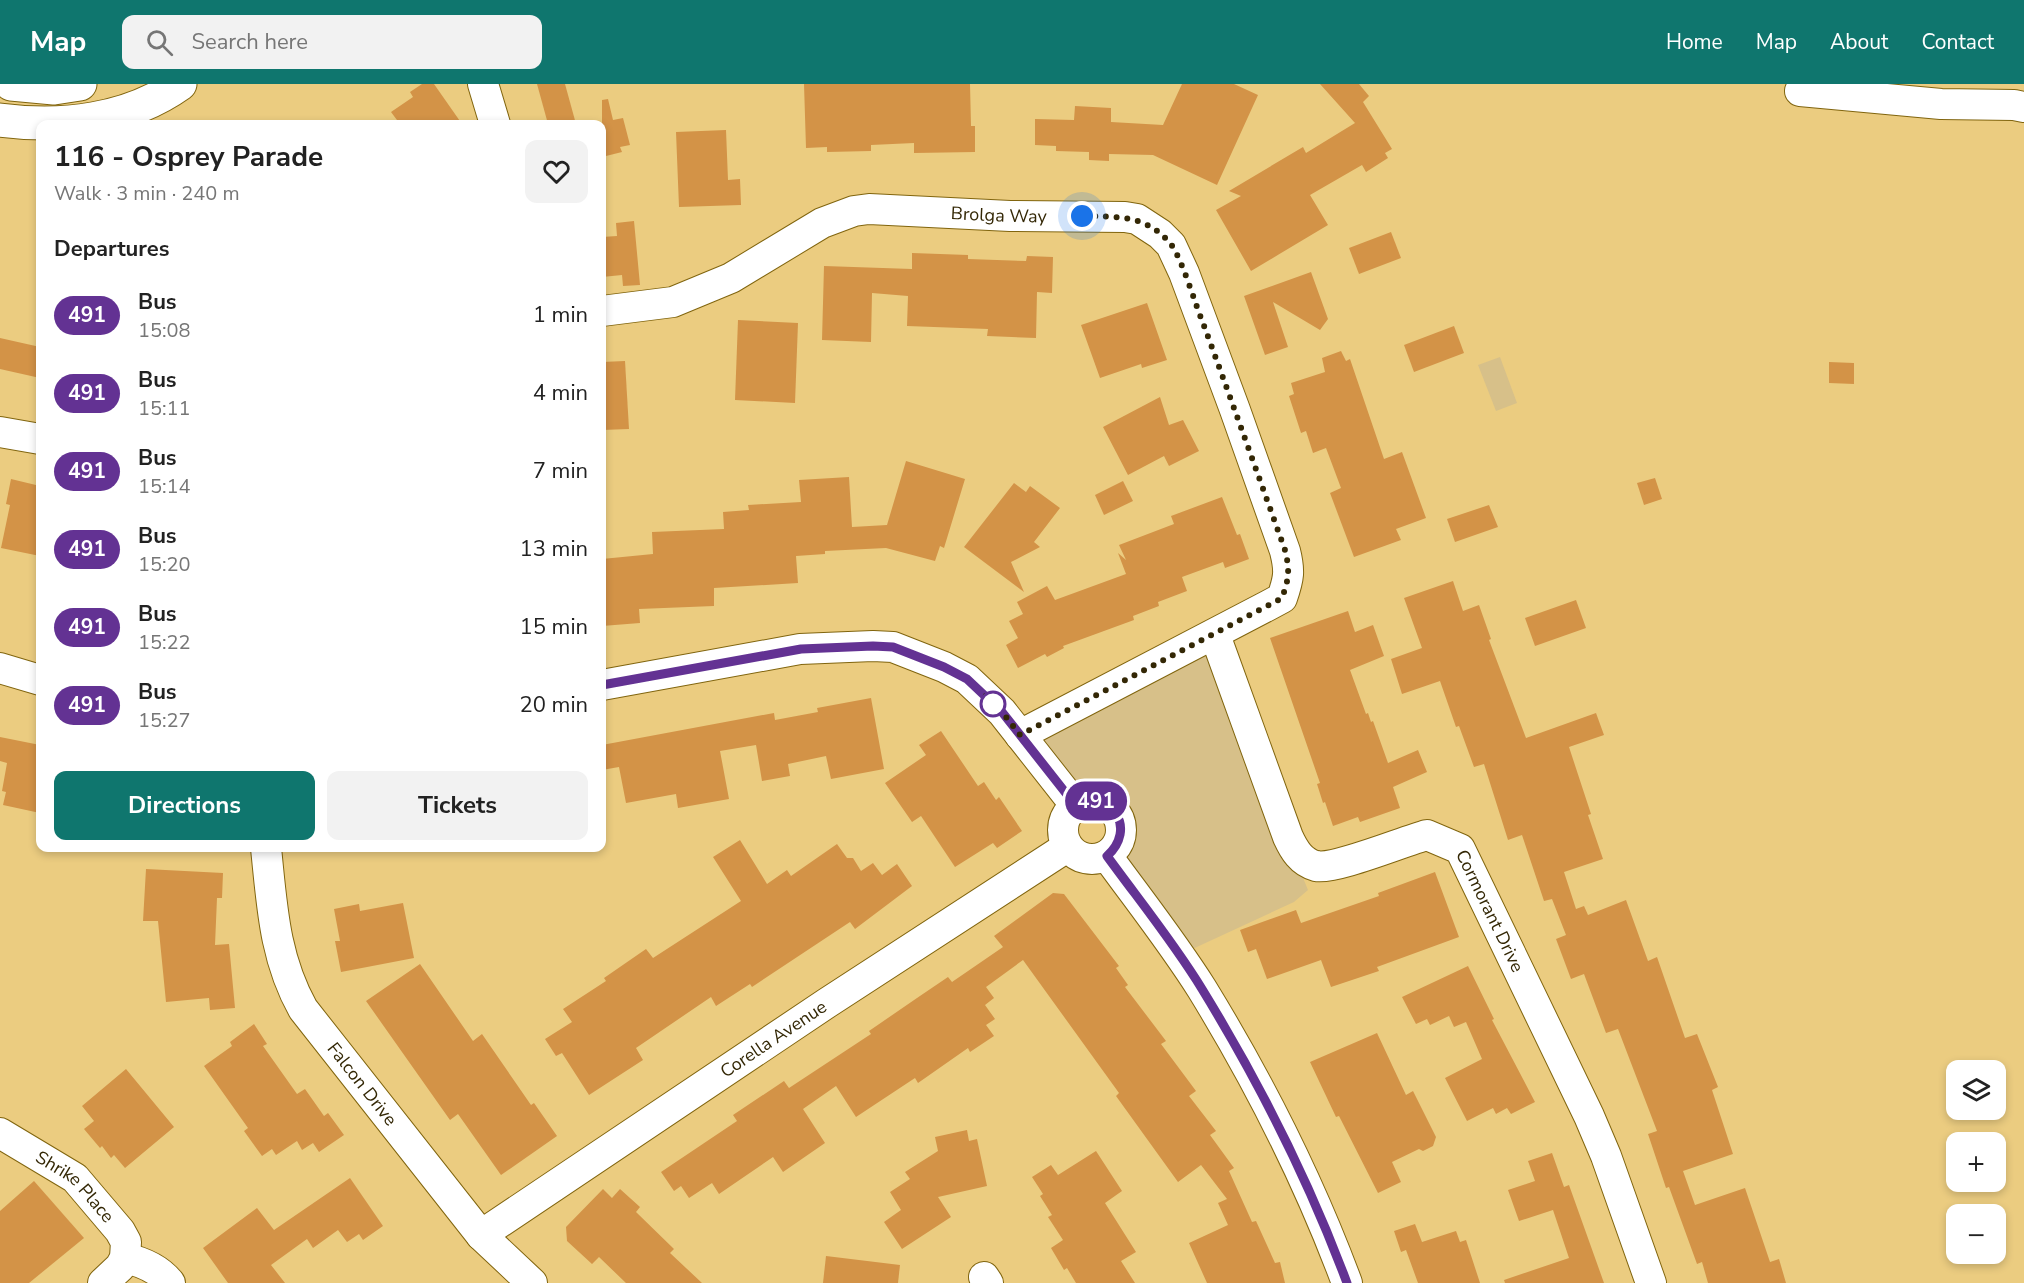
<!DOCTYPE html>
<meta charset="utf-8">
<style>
:root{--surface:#fff;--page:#f2f2f2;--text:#222;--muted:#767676;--accent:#0f766e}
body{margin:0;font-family:"Nunito Sans",sans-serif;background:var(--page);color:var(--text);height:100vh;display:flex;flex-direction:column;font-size:22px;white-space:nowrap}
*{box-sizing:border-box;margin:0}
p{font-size:20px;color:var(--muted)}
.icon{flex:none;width:33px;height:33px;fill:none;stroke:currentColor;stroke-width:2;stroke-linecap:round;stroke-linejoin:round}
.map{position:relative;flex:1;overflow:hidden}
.drawer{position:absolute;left:36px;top:36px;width:570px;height:732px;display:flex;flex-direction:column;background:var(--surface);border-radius:12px;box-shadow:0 3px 9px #0003}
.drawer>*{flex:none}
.badge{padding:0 12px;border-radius:20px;font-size:21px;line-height:39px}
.tools{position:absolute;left:1946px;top:976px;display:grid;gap:12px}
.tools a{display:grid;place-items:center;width:60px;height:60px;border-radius:12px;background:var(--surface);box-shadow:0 3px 9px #0003;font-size:30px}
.you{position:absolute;width:30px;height:30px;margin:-15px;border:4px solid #fff;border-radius:50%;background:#1a73e8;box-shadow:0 0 0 9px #1a73e833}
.map>.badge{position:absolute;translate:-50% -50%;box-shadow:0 0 0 3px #fff}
h2{padding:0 18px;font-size:22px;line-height:54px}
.round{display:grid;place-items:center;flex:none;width:63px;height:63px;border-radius:12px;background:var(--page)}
.overview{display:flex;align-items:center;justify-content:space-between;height:102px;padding:0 18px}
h1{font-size:28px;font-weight:700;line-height:45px}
.button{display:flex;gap:12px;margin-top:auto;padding:12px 18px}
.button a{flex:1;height:69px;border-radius:12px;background:var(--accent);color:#fff;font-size:24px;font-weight:700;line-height:69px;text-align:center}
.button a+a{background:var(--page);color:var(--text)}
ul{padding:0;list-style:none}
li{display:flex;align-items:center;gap:18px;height:78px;padding:0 18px}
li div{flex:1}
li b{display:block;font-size:22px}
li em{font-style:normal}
li .badge{min-width:66px;font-weight:700;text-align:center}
header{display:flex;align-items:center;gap:36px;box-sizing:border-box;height:84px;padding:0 30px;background:var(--accent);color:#fff}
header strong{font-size:28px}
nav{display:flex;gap:33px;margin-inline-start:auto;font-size:21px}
.search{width:420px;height:54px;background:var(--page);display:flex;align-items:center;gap:15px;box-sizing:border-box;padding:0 21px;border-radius:12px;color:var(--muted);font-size:22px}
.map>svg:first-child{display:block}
.green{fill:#d7c089}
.building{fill:#d39347}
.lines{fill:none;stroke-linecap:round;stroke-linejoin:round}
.minor-casing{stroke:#81650e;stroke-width:32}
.highway-casing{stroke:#81650e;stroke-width:35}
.minor{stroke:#fff;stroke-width:30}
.highway{stroke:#fff;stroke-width:33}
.line-casing{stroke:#fff;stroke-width:14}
.line{stroke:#633293;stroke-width:9}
.walk{stroke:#332705;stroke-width:6;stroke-dasharray:0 10.8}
.stop-dot{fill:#fff;stroke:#633293;stroke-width:3}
.labels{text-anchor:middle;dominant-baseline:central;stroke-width:5;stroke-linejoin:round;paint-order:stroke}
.street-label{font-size:18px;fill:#332705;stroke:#feefca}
</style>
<header>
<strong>Map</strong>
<div class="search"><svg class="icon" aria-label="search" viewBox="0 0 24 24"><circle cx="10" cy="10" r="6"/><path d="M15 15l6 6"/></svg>Search here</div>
<nav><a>Home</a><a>Map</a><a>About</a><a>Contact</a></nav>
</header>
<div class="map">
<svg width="2024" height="1199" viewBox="0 0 2024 1199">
<rect width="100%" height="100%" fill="#ebcc80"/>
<g class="green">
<polygon points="1500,273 1517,319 1496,327 1478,281"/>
<path d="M1204,566L1215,577L1308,806L1294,818L1186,868L1121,773C1128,751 1136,728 1110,715C1103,711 1090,712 1082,712L1041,654Z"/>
</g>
<g class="building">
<polygon points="422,0 434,0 462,40 400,40 391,28 413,13 410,8"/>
<polygon points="537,0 565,0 576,40 548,40"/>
<polygon points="804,0 970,0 971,42 975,42 975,68 914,69 914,59 871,61 871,67 827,68 827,63 806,64"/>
<polygon points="1182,0 1234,0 1258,11 1217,101 1153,71 1109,70 1109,77 1089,76 1089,68 1056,67 1056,62 1035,61 1035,35 1074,36 1075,22 1111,24 1111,38 1163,41"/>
<polygon points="1320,0 1359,0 1369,12 1363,18 1392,65 1385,69 1388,74 1366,88 1362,81 1310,111 1328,141 1251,187 1216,126 1241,112 1229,107 1303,63 1306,69 1355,39"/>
<polygon points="608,15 613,36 623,34 630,61 620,63 622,68 602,73 602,16"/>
<polygon points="726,46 728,96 740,95 741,121 679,123 676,48"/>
<polygon points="634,137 640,201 623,202 622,191 602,193 602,153 617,152 616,139"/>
<polygon points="1391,148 1401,174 1359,190 1349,164"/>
<polygon points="912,169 968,171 968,175 1026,177 1027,172 1053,173 1052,209 1037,208 1036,254 987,252 988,245 907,242 908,212 872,209 871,258 822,256 824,182 912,185"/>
<polygon points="1311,188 1328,235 1320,246 1273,218 1288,263 1265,271 1244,212"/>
<polygon points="1147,219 1167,276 1142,284 1141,280 1100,294 1081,241"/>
<polygon points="738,236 798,239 795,319 735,316"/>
<polygon points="1454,242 1464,269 1414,288 1404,261"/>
<polygon points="0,254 40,263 40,294 0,285"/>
<polygon points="1341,267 1346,277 1350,275 1384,375 1402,368 1426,434 1396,445 1401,456 1354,473 1330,409 1341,404 1326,364 1313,369 1306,347 1301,349 1289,312 1294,310 1291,299 1325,288 1322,274"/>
<polygon points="625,277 629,345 602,346 602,278"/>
<polygon points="1829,278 1854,279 1854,300 1829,299"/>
<polygon points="1160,313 1169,341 1183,336 1199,367 1169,382 1164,372 1128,391 1103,343"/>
<polygon points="906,377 965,395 944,464 940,462 935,477 886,464 825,467 825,470 796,472 798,499 714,504 714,522 639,525 640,539 602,542 602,475 653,470 652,448 724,445 723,428 749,426 748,421 801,418 799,396 849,393 852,443 887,441"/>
<polygon points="1655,394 1662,415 1644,421 1637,399"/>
<polygon points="11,395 40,402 40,472 1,464 10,421 6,420"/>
<polygon points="1123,397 1133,417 1104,431 1095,411"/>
<polygon points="1014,399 1026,408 1030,402 1060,424 1034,458 1040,463 1011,478 1024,508 964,463"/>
<polygon points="1222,413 1237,451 1240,450 1249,475 1225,484 1223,478 1182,493 1187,507 1158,518 1159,522 1133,532 1134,536 1063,562 1064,564 1047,573 1045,570 1018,584 1006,561 1018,554 1009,537 1023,530 1017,518 1047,502 1055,516 1126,490 1118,469 1126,476 1119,461 1174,440 1171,432"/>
<polygon points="1489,421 1498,443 1455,458 1447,435"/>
<polygon points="1453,497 1463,527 1479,521 1491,555 1489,556 1526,654 1596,629 1604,651 1569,663 1591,730 1588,731 1603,775 1564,788 1576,825 1584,822 1588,831 1626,816 1648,877 1657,873 1685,954 1697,950 1718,1003 1712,1006 1733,1070 1683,1087 1695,1121 1745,1104 1770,1178 1779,1175 1786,1199 1708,1199 1702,1178 1697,1180 1669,1103 1666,1104 1648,1050 1657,1047 1618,945 1606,949 1584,890 1571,895 1556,855 1566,851 1552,815 1544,817 1522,751 1508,756 1484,680 1474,683 1459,642 1456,643 1440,597 1402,610 1391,575 1422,564 1404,514"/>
<polygon points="1576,516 1586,544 1535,562 1525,534"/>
<polygon points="1348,527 1355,548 1373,541 1384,572 1350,586 1366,630 1368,629 1371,638 1373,637 1388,679 1418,666 1427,688 1393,703 1400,724 1360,738 1358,733 1333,742 1325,718 1323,719 1317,700 1320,699 1270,554"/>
<polygon points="871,614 884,685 831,695 826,672 788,680 790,692 762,697 756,661 720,667 729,715 678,724 676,710 626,719 619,683 602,686 602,661 774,629 775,636 818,628 817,624"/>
<polygon points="941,647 978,702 984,698 996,716 999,713 1022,747 997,764 993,759 955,783 921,732 912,738 885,699 926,671 919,661"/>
<polygon points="0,653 40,661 40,729 3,721 6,708 2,707 7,679 0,677"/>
<polygon points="740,756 767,800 787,786 791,792 837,760 847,774 853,774 861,787 873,779 882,791 897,780 912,802 855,845 850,838 752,903 750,900 716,922 711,913 636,964 643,976 589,1011 562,969 556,972 545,955 572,938 563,925 606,897 604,894 646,865 653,874 741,817 713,773"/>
<polygon points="146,785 223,789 222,814 217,814 215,861 229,860 235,924 210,926 209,914 166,918 158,837 143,837"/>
<polygon points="1435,788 1459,853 1377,883 1379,887 1331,903 1321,876 1267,895 1256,865 1248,868 1240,846 1296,826 1301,839 1379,812 1378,809"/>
<polygon points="1053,809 1064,810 1119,882 1116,884 1128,901 1125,903 1166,957 1161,960 1196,1007 1189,1012 1216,1047 1210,1051 1234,1084 1229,1087 1252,1138 1256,1137 1275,1179 1280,1178 1285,1199 1207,1199 1189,1159 1228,1141 1218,1119 1227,1115 1201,1081 1178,1098 1116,1012 1119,1009 1023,876 986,903 994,914 985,921 995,935 986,941 994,952 970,968 968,964 918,999 915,994 856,1033 836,1002 803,1025 825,1059 783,1088 773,1073 719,1110 712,1099 689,1114 681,1102 674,1107 661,1088 737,1037 733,1031 784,997 789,1004 871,950 869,947 917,914 948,893 952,898 1003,863 994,852"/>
<polygon points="403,819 414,874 341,888 335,857 340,857 334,825 359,820 360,827"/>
<polygon points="420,880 473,957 482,950 531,1021 534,1019 557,1052 501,1091 458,1030 450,1036 366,917"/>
<polygon points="1468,882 1494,935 1492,936 1535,1018 1511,1030 1507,1024 1496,1030 1493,1024 1467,1037 1445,994 1482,975 1466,938 1454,943 1449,932 1430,941 1427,935 1416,940 1402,913"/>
<polygon points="254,940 267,960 263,962 297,1010 305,1005 324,1032 328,1029 344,1051 319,1068 313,1059 302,1066 297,1057 276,1071 272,1065 262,1072 244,1047 248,1044 204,982 232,962 230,958"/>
<polygon points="1377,949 1406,1011 1413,1007 1436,1053 1433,1062 1423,1067 1419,1065 1392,1078 1401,1098 1378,1109 1339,1032 1336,1033 1310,978"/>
<polygon points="126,985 174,1043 125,1084 114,1071 111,1074 102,1062 100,1064 84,1045 94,1037 82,1022"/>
<polygon points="967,1046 969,1057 977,1055 987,1102 938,1113 951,1133 902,1165 884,1138 901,1126 890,1108 910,1095 905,1088 938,1067 935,1053"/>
<polygon points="1096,1067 1122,1107 1105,1119 1136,1168 1121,1177 1135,1199 1076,1199 1067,1184 1064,1186 1051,1164 1063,1156 1048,1133 1052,1131 1040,1112 1043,1110 1032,1093 1051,1081 1058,1091"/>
<polygon points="1552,1069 1564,1103 1569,1101 1604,1199 1505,1199 1504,1196 1569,1174 1553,1126 1519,1137 1508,1106 1535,1097 1528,1077"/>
<polygon points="350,1094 383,1142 363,1156 359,1150 347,1158 338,1146 313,1164 307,1155 271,1181 285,1199 228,1199 203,1164 257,1124 274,1146"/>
<polygon points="34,1097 84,1154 29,1199 0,1199 0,1127"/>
<polygon points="603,1105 612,1114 620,1105 640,1123 636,1128 674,1165 670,1169 702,1199 626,1199 599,1173 592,1180 567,1157 566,1143"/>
<polygon points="1415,1140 1422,1158 1456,1147 1460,1158 1466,1156 1480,1199 1418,1199 1406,1166 1401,1168 1394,1147"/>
<polygon points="826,1172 900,1181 898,1199 823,1199"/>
</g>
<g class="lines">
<g class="minor-casing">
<g id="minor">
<polyline points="483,0 495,40"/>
<polyline points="1800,7 1941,20 2014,21 2024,23"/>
<path id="s1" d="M602,227L673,218L731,194L822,139L854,127L869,125L1010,132L1125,133L1137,135L1160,150L1171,161L1184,189L1235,326L1285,467C1290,487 1289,494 1282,514L1269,521L1020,651"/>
<polyline points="0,348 40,355"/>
<path id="s2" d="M1215,551L1288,753C1294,766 1301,778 1316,782C1335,786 1404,757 1427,751L1460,765L1589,1032L1606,1072L1651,1199"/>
<polyline points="0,584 40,596"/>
<polyline points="602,601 800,565 873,562 893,563 944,583 967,595 1002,628 1076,722"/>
<circle cx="1092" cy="746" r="29"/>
<path id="s3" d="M266,764C272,821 274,873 303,925L481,1151L532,1199"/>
<path d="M1107,772C1139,816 1173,859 1202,905C1259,998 1309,1097 1347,1199"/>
<path id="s4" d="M0,1049L75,1094L120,1147L126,1158L125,1174L120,1183L103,1199"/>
<path id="s5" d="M481,1151L827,919L1067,763"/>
<path d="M125,1174C143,1178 159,1185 170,1199"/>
<polyline points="984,1193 988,1199"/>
</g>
</g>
<g class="highway-casing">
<g id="highway">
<polyline points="11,0 54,4 80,0"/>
<path d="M0,36C61,44 128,37 180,0"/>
</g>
</g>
<use href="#minor" class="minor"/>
<use href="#highway" class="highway"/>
</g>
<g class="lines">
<g class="line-casing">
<path id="line" d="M602,601L801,565L873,562L893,563L944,583L967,595L1002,628L1076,722C1113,706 1137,745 1107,772C1139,816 1174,859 1202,905C1259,998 1309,1097 1347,1199"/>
</g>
<use href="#line" class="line"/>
<path class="walk" d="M993,620L985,611L1002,628L1020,651L1269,521L1282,514C1289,494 1290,487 1285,466C1258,391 1231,315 1203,239C1195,220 1182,174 1170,159C1145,130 1117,133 1082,132"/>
</g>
<circle class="stop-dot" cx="993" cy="620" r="12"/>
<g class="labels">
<g class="street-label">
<text stroke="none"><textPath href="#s1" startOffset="420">Brolga Way</textPath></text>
<text stroke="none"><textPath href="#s2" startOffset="477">Cormorant Drive</textPath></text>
<text stroke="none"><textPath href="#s5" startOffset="352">Corella Avenue</textPath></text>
<text stroke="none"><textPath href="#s3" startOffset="262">Falcon Drive</textPath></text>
<text stroke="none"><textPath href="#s4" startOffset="93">Shrike Place</textPath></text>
</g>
</g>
</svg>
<div class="tools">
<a><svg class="icon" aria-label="layers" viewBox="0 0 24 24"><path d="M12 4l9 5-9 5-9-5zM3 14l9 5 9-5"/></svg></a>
<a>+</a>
<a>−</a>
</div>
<div class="you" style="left:1082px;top:132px"></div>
<b class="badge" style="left:1096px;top:717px;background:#633293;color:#fff">491</b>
<section class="drawer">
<div class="overview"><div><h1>116 - Osprey Parade</h1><p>Walk · 3 min · 240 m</p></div><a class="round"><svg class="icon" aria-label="heart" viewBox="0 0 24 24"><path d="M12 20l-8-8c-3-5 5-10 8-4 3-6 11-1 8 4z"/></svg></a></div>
<h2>Departures</h2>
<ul>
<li><span class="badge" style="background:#633293;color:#fff">491</span><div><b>Bus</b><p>15:08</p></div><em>1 min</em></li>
<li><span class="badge" style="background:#633293;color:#fff">491</span><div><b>Bus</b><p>15:11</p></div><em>4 min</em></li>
<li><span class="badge" style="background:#633293;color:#fff">491</span><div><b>Bus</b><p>15:14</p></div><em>7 min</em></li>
<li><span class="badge" style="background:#633293;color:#fff">491</span><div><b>Bus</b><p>15:20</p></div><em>13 min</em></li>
<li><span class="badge" style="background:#633293;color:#fff">491</span><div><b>Bus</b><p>15:22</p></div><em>15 min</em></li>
<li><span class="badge" style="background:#633293;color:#fff">491</span><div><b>Bus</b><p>15:27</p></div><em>20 min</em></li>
</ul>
<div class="button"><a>Directions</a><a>Tickets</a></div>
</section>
</div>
